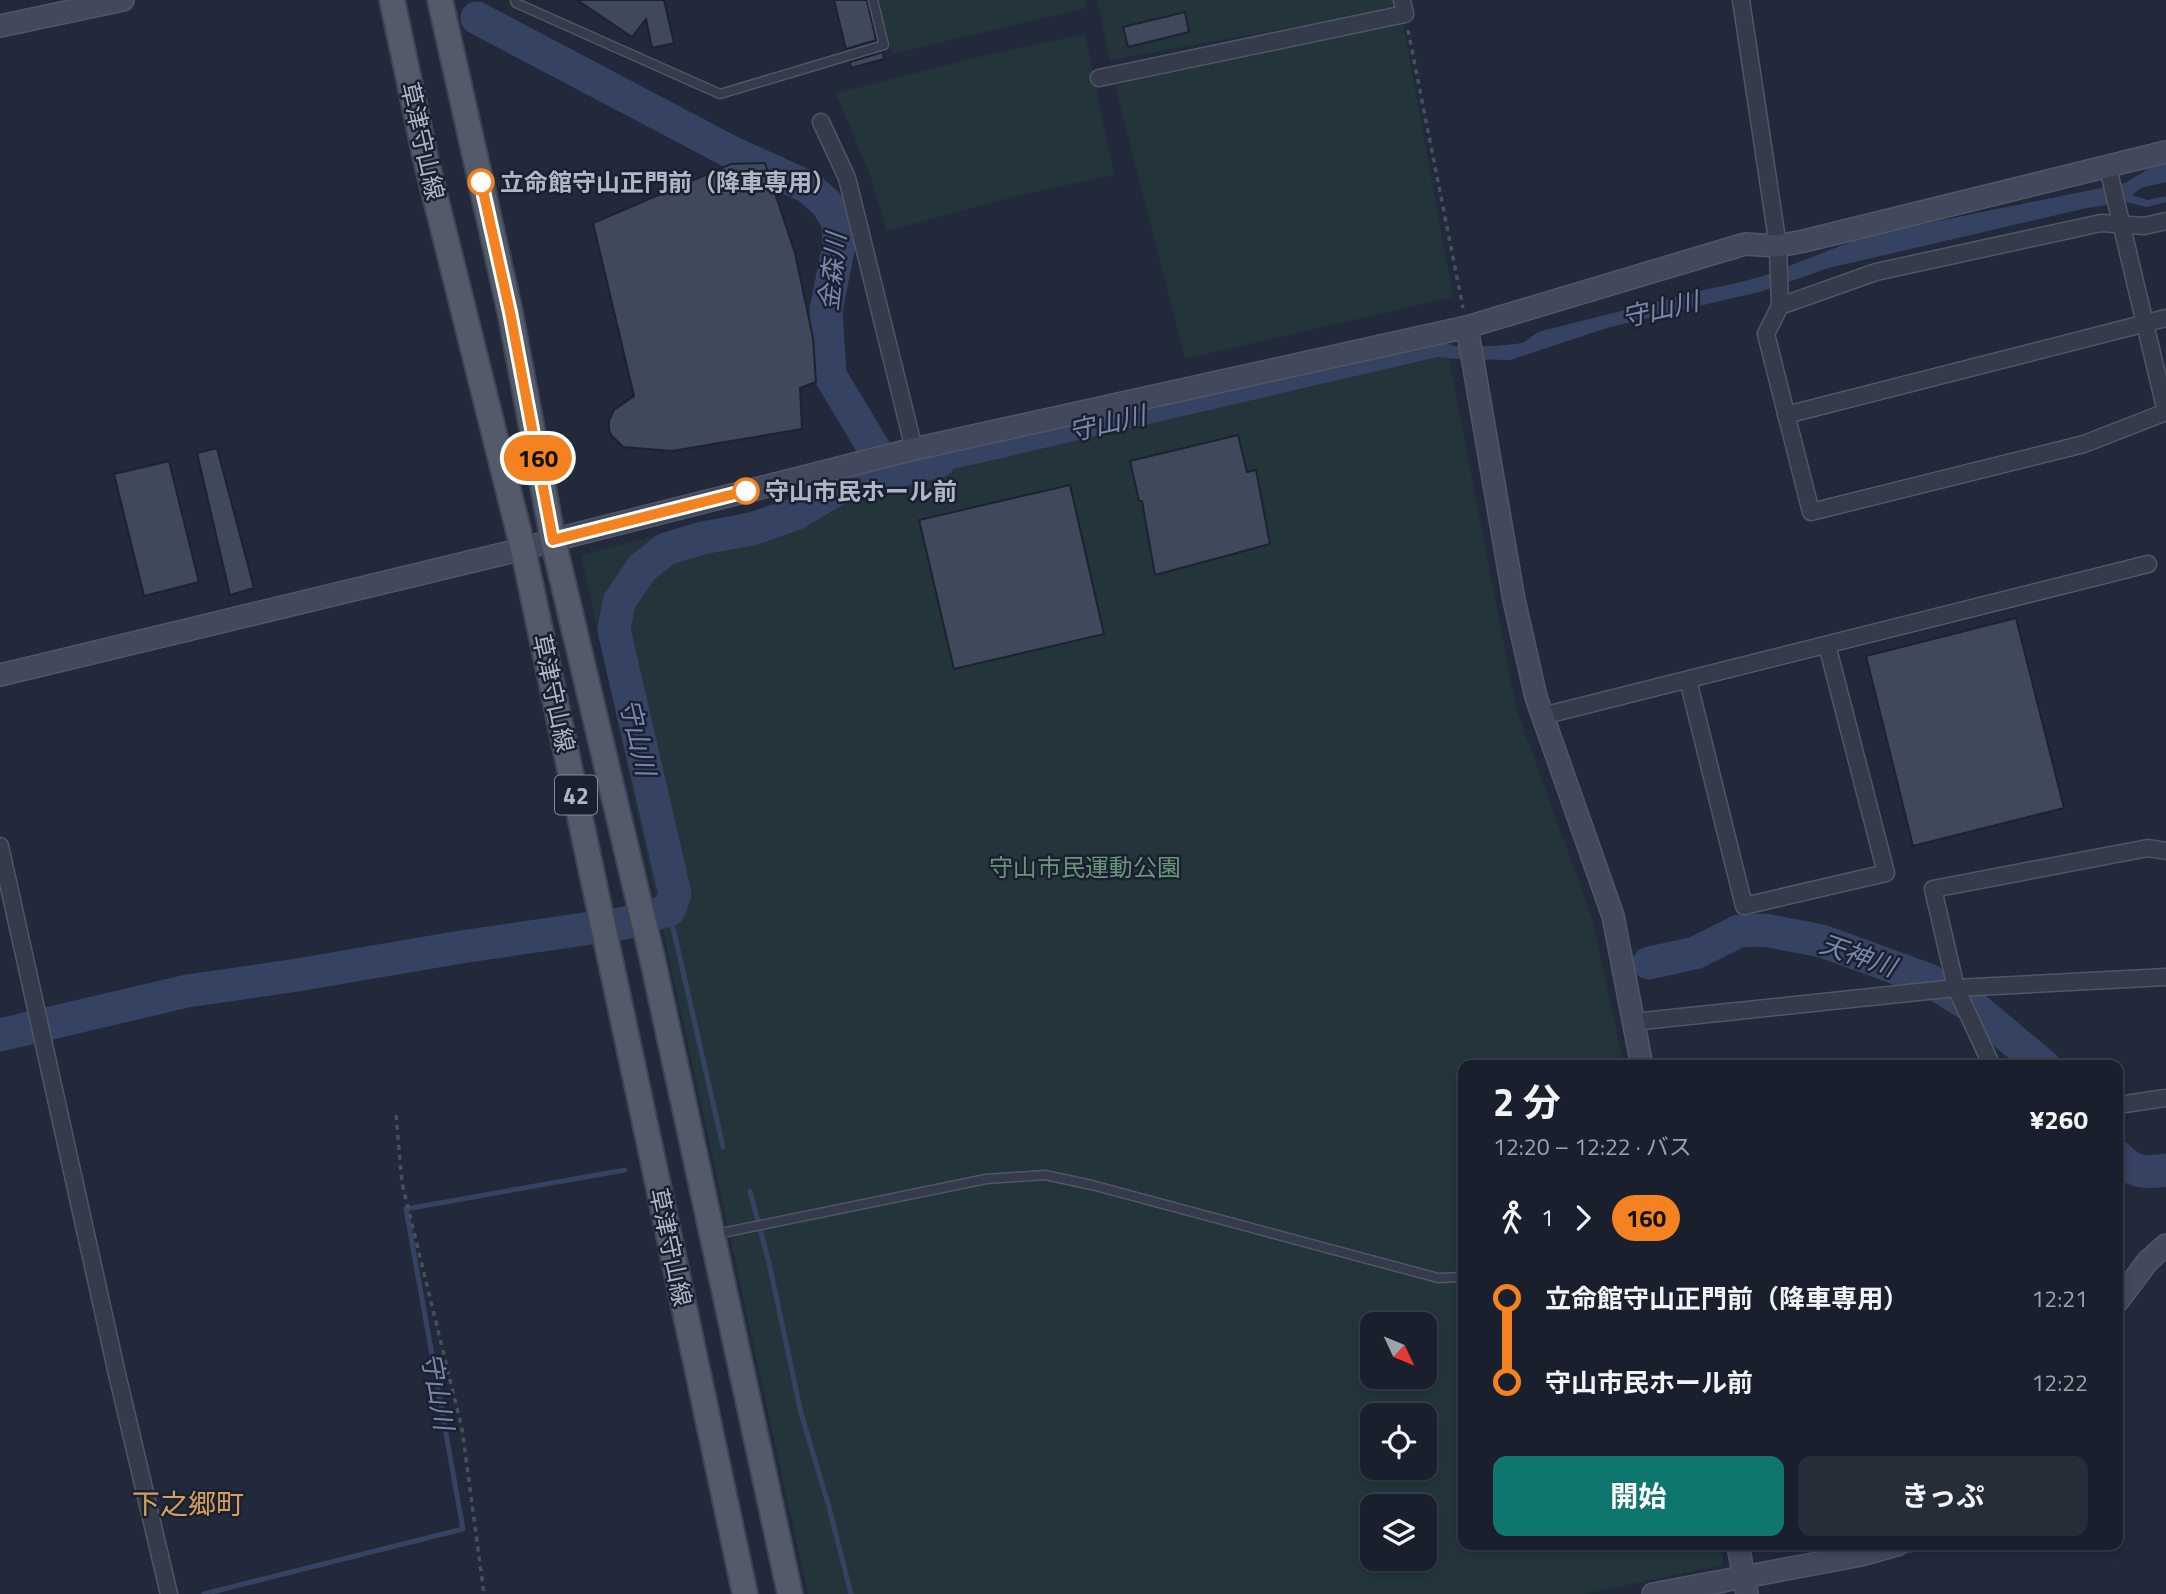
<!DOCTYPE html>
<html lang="ja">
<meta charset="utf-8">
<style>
:root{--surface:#191f2c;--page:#262c38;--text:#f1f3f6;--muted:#9fa2a9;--line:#373d48;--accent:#0f766e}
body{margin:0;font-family:"Titillium Web","Noto Sans JP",sans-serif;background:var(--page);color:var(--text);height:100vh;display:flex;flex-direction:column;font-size:26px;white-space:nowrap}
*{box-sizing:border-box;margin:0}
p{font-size:23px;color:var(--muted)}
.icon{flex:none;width:38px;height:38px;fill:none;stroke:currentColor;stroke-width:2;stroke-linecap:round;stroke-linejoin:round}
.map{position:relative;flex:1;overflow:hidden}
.panel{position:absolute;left:1458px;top:1060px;width:665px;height:490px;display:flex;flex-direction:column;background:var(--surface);border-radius:14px;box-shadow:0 4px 10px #0003,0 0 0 2px var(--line)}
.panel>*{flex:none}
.badge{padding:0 14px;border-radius:23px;font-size:24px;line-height:46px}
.needle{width:46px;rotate:134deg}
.tools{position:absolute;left:1360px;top:1312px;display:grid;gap:14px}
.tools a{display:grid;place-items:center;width:77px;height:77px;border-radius:14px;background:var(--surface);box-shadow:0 4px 10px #0003,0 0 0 2px var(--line);font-size:35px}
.map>.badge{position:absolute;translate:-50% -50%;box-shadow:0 0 0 4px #fff}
.legs{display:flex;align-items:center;gap:10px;height:77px;padding:0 35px;font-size:23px}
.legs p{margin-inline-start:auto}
.summary{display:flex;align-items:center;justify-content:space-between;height:119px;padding:0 35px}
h1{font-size:38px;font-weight:700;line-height:52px}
.action{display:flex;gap:14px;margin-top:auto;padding:14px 35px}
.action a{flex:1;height:80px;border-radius:14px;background:var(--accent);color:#fff;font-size:28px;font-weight:700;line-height:80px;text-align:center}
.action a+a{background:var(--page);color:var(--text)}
ul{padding:0 35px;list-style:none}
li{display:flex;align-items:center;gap:24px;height:84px;font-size:26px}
li i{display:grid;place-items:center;width:10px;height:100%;margin:0 9px;background:currentColor}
li i::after{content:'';width:18px;height:18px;margin:-9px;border:5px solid;border-radius:50%;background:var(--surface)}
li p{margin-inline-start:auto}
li:first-child i{background:linear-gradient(#0000 50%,currentColor 0)}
li:last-child i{background:linear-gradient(currentColor 50%,#0000 0)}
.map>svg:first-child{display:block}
.green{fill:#23353b;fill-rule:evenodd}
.water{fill:#354261}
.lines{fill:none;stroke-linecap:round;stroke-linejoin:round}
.stream{stroke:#354261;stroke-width:5}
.river{stroke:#354261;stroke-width:33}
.building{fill:#40485c;stroke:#1c2231;stroke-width:2}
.lane-casing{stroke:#505665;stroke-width:11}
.street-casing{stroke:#505665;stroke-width:19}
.secondary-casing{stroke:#505665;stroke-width:24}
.primary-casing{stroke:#3e4453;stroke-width:28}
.path{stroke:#415258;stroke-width:3.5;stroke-dasharray:5 5;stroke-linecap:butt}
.lane{stroke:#353b4a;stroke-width:8}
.street{stroke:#353b4a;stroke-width:16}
.secondary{stroke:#43495d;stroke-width:21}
.primary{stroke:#535a6a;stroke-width:24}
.line-1-casing{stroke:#fff;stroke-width:16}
.line-1{stroke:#f58220;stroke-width:10}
.stop-1-dot{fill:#fff;stroke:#f58220;stroke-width:3.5}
.labels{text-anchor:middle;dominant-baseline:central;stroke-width:5;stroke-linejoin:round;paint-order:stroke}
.shield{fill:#1a202f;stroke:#838999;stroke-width:2}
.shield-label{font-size:23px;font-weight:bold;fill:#b0b6c6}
.street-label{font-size:24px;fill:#b0b6c6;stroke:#1a202f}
.stop-label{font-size:24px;font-weight:bold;fill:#b0b6c6;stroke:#1a202f;text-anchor:start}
.park-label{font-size:24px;fill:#679778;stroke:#1a202f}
.water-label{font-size:26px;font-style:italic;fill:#7788af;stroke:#1a202f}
.quarter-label{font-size:28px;fill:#d5a05d;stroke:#1a202f}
</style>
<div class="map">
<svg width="2166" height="1594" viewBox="0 0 2166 1594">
<rect width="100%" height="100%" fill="#21293a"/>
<g class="green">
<polygon points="879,0 1084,0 1086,8 892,54"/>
<polygon points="1097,0 1392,0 1394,9 1110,60"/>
<polygon points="1403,23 1453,297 1185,359 1115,85"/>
<polygon points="1085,34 1114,175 1016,196 887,231 870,175 836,93 987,55"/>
<path d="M1444,332L1516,708L1592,918L1624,1066H1463V1545H1720L1724,1565L1584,1594H808L581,555ZM1372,1325H1424V1377H1372ZM1372,1416H1424V1468H1372ZM1372,1507H1424V1559H1372Z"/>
</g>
<polygon class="water" points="2166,164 2166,182 2141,188 2132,195 2148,200 2166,196 2166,202 2147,207 2126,202 2087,208 1829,268 1763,291 1610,327 1510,360 1455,359 1438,357 971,465 899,479 890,464 1435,339 1454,346 1496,346 1523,343 1538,332 1708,289 1737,283 1763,276 1853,241 1923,224 2125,183 2148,169"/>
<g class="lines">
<g class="stream">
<polyline points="669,910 723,1147"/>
<polyline points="2118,1183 2146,1173"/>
<polyline points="750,1191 769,1263 801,1413 829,1507 851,1594"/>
<polyline points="1898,1553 1935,1545"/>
<polyline points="204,1594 463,1529 406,1209 625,1170"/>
<polyline points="1711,1594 1725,1591"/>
</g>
<g class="river">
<polyline points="477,18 731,152 808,187 827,204 838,222 839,245 826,310 830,375 888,472"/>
<polyline points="1649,963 1695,953 1739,931 1764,930 1822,941 1929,980 1977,1010 2044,1066"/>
<polyline points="0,1035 187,991 291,976 461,947 625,923 669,910 675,894 614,630 619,602 642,568 666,549 702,538 752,529 795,514 847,483 939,461"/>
<path d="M2118,1157C2133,1173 2145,1173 2166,1170"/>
</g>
</g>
<g class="building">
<polygon points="577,0 664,0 674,43 652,48 646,19 632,37"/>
<polygon points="834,0 867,0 876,40 846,49"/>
<polygon points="1185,12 1189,32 1128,47 1123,27"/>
<polygon points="883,52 884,59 851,68 850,62"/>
<polygon points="765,163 795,253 813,338 816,382 800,388 802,429 672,451 623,447 611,435 609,429 609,420 614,410 634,396 593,223 731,164"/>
<polygon points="1238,435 1247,472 1256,470 1270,544 1155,575 1142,501 1139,501 1130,461"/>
<polygon points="217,448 254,588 230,595 197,453"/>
<polygon points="169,461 199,582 144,596 114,474"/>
<polygon points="1070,485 1104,634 954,669 919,520"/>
<polygon points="2016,618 2064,808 1913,846 1866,656"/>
</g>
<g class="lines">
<g class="lane-casing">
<g id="lane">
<polyline points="515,0 516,3 720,94 884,45 873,0"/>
<polyline points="722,1233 986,1179 1045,1175 1092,1185 1438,1278 1463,1277"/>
</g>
</g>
<g class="street-casing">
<g id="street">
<polyline points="1741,0 1778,246 1780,306 1766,334 1811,512 2084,444 2166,412"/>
<polyline points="1099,78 1405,14 1402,0"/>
<polyline points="821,122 847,178 914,449"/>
<polyline points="2108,168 2166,412"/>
<polyline points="1780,306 1876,272 2101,223 2144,226 2166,221"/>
<polyline points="1786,415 2166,318"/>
<polyline points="1688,680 1744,906 1886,873 1827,645"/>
<polyline points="1542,716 2148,564"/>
<polyline points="0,846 117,1374 169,1594"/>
<polyline points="1633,1022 1956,988 2166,977"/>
<polyline points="1992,1066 1956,988 1933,889 2148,848 2166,851"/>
<polyline points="2118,1105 2166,1098"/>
</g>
</g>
<g class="secondary-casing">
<g id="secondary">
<polyline points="0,26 123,0"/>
<polyline points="1467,327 1514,600 1536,697 1613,916 1642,1066"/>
<polyline points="0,675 523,549 553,540 914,449 1467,327 1745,244 1778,246 1804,241 2166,152"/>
<polyline points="2118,1301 2148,1261 2166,1245"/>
<polyline points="1738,1545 1747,1594"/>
<polyline points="1653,1594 1861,1555 1897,1545"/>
</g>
</g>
<g class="primary-casing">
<g id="primary">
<polyline points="392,0 426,160 523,549 745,1594"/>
<polyline points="440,0 510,312 553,540 652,957 790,1594"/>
</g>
</g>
<g class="path">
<polyline points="1408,30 1463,308"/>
<polyline points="396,1115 402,1183 462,1429 484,1594"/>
</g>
<use href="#lane" class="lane"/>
<use href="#street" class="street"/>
<use href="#secondary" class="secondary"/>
<use href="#primary" class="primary"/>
</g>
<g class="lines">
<g class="line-1-casing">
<polyline id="line-1" points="481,182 510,312 553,540 746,491"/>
</g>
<use href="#line-1" class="line-1"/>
</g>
<g class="stop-1-dot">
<circle cx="481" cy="182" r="12"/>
<circle cx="746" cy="491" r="12"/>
</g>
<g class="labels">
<rect class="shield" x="555" y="775.5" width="42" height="39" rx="5"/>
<g class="shield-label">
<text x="576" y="795">42</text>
</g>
<g class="street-label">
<text transform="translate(423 141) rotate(77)">草津守山線</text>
<text transform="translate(554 693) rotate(78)">草津守山線</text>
<text transform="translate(671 1247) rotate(78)">草津守山線</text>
</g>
<g class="stop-label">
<text x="500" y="182">立命館守山正門前（降車専用）</text>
<text x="765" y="491">守山市民ホール前</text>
</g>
<g class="park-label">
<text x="1085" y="867">守山市民運動公園</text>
</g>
<g class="water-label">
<text transform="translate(832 272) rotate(-84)">金森川</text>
<text transform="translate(1660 309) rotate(-13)">守山川</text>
<text transform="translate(1107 423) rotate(-13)">守山川</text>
<text transform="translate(638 737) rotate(77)">守山川</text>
<text transform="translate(1858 955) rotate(19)">天神川</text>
<text transform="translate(438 1391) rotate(80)">守山川</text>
</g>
<g class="quarter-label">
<text x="188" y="1503">下之郷町</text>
</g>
</g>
</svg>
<div class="tools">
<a><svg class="needle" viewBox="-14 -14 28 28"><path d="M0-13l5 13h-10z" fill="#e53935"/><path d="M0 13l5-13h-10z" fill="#9fa2a9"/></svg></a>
<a><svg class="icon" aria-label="locate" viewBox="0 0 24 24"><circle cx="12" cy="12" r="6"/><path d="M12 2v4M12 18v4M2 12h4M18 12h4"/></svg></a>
<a><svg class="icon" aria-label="layers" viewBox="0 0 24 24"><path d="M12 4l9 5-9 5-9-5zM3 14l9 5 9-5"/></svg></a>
</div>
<b class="badge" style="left:538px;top:458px;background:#f58220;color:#111">160</b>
<section class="panel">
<div class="summary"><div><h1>2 分</h1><p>12:20 – 12:22 · バス</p></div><b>¥260</b></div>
<div class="legs"><svg class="icon" aria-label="walk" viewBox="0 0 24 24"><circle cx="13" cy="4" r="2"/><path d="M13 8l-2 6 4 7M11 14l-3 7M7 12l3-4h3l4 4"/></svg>1<svg class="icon" aria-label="forward" viewBox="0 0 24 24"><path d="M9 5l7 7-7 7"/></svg><b class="badge" style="background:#f58220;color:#111">160</b></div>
<ul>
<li><i style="color:#f58220"></i><b>立命館守山正門前（降車専用）</b><p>12:21</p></li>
<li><i style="color:#f58220"></i><b>守山市民ホール前</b><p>12:22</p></li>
</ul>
<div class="action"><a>開始</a><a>きっぷ</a></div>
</section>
</div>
